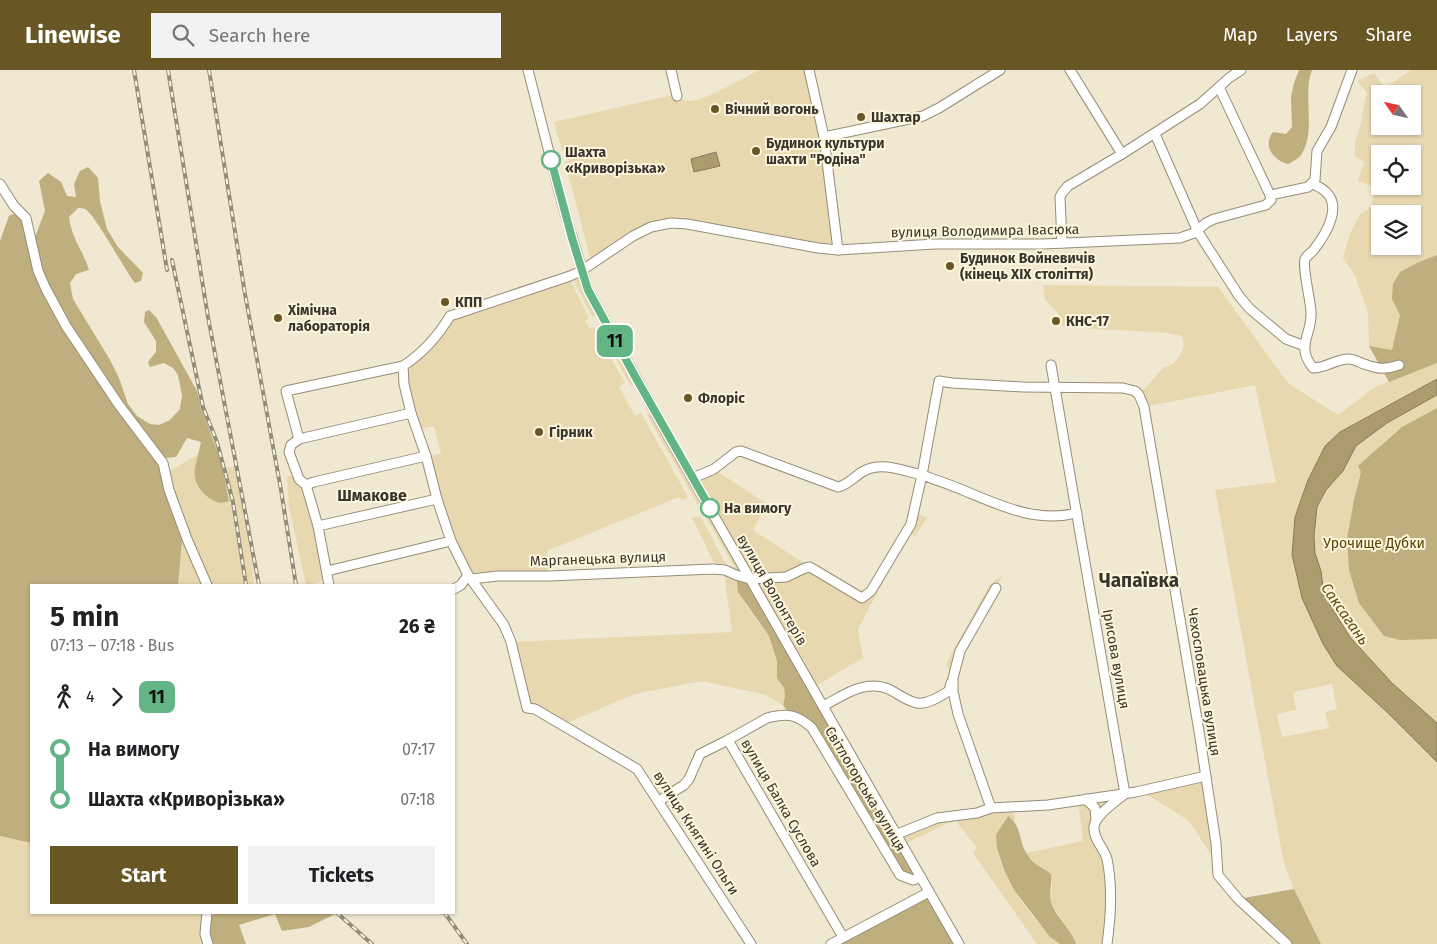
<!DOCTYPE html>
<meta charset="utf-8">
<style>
:root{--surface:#fff;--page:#f2f2f2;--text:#202124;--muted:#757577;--accent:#685725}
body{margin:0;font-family:"Fira Sans",sans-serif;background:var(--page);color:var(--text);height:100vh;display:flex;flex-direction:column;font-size:19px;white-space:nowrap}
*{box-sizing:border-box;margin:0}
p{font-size:16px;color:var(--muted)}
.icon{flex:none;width:28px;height:28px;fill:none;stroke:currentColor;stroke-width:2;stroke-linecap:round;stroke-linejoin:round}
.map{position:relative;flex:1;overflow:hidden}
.panel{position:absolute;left:30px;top:514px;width:425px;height:330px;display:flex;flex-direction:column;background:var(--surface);border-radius:0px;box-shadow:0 1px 4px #0004}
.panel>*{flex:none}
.badge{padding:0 10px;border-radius:8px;font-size:18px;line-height:32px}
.needle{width:32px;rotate:304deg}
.controls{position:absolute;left:1371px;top:15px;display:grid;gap:10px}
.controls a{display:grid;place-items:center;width:50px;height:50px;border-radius:0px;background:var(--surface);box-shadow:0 1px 4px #0004;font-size:25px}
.map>.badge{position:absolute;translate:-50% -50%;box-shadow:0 0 0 2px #fff}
.legs{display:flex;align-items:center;gap:8px;height:55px;padding:0 20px;font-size:16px}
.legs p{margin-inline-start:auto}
.head{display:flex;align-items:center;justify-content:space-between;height:85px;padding:0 20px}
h1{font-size:28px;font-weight:700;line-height:38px}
.primary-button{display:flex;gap:10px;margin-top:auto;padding:10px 20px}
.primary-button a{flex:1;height:58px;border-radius:0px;background:var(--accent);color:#fff;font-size:20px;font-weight:700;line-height:58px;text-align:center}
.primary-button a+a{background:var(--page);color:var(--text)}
ul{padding:0 20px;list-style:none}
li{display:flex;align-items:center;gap:18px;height:50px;font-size:19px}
li i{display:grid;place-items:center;width:8px;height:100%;margin:0 6px;background:currentColor}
li i::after{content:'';width:12px;height:12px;margin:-6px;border:4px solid;border-radius:50%;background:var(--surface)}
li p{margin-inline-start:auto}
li:first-child i{background:linear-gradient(#0000 50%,currentColor 0)}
li:last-child i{background:linear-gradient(currentColor 50%,#0000 0)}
header{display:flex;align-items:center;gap:30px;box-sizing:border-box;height:70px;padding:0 25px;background:var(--accent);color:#fff}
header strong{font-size:24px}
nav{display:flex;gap:28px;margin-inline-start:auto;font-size:18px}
.search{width:350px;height:45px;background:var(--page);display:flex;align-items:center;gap:12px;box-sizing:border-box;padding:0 18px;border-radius:0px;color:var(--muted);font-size:19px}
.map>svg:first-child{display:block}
.green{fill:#e7d8b0;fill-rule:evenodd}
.forest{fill:#bfae7e}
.water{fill:#ac9b6d;stroke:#8a7c5a}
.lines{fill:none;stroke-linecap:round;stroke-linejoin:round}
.minor-casing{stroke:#958d78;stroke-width:11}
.minor{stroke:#fff;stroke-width:9}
.rail-casing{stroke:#928c7b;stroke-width:4}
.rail{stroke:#fef5dd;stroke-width:2;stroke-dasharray:5.5;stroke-linecap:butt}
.line-1-casing{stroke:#fff;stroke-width:11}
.line-1{stroke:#64b586;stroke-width:8}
.poi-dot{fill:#685725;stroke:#fef5dd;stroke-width:2}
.stop-1-dot{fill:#fff;stroke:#64b586;stroke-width:2.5}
.labels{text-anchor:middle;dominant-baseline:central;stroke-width:4;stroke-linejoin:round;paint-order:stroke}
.poi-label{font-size:14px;font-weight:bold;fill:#39352c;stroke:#fef5dd;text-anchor:start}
.stop-label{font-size:14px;font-weight:bold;fill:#39352c;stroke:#fef5dd;text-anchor:start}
.street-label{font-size:14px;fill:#39352c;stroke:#fef5dd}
.park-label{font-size:14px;fill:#564407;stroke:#fef5dd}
.water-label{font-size:15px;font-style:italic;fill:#5d4b11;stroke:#fef5dd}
.quarter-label{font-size:16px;font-weight:bold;fill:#39352c;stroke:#fef5dd}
.district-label{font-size:19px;font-weight:bold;fill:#39352c;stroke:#fef5dd}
</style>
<header>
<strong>Linewise</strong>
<div class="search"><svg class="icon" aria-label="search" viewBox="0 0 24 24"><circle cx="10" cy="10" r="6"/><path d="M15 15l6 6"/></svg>Search here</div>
<nav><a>Map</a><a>Layers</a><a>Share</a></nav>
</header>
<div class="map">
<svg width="1437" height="874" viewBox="0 0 1437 874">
<rect width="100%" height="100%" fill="#f0e8d0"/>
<g class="green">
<path d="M759,0H809L838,180L687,154L651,157L592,194L565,92L569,91L566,80L562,81L554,52L668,26H677C681,28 683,31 688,31C704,32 743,8 759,0Z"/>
<path d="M1411,0H1437V653L1392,613L1350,567L1339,549L1312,517L1314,426L1363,350L1340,362L1325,376L1295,447L1292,485L1295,503L1302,528L1312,551L1323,574L1337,596L1388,643L1437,692V874H1321L1294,819L1284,794L1215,420L1276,412L1255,315L1144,337L1139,325L1163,298L1173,294L1179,287L1184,275L1182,266L1168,263L1063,257L1058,243L1045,230L1043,215L1218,217L1288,313L1338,345L1375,317L1389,311L1369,276L1368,242L1355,206L1343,188L1350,164L1360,144L1370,138L1377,118L1358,111L1364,92L1355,86V72L1361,54L1365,28L1368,24L1357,11L1374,3L1385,18ZM1380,24H1412V56H1380ZM1380,84H1412V116H1380ZM1380,144H1412V176H1380ZM1332,614L1337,639L1325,642L1329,658L1282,667L1277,644L1296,640L1293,622Z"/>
<polygon points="573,209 581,210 596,244 592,247"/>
<polygon points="570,210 589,248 585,251 590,259 594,257 625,313 619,317 635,346 641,343 688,427 683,430 679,427 547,481 550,504 473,506 453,471 428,387 441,383 434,356 419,359 407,314 408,301 412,293 420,288 454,250 462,245"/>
<polygon points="601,254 603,255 634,311 634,313 631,316 597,256"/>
<polygon points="653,342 702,433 698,435 647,345"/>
<polygon points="199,384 195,395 229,430 223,399 235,396 252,488 254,515 211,515 194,477 168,402"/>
<polygon points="714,399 767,434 753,460 810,497 862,528 913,442 927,448 915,466 909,463 858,559 863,588 812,618 693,408"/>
<path d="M287,406H296C317,435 320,475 325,510L309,515H306L289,437Z"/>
<polygon points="700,446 726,494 714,493 692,448"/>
<polygon points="705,446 712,446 743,498 741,503 737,502"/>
<polygon points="182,471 202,515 178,515"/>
<polygon points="724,502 736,505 747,537 769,566 777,591 777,608 784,618 785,626 783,635 766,625 702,611 635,624 562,655 527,638 511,572 732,562"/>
<polygon points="1003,505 960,581 953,608 946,594 990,514"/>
<polygon points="1206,706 1217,794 1189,751 1151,727 1136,722"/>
<polygon points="1125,724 1094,758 1106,787 1107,874 1076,874 1071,863 1056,841 1051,832 1052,813 1043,798 1034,792 1026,783 1083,771 1078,730"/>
<path d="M1013,737L1015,751L1007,746C1005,754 997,772 998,779C1000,807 1038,858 1060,874H1037L973,783L977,778L955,750L902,775L895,765L917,755Z"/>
<polygon points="0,766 31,773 31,842 204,843 201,864 202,874 0,874"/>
</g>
<g class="forest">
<path d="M1299,0H1312C1302,25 1317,61 1301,85C1298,89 1292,92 1288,94C1274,91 1262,76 1273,62L1286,64L1292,57L1291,27L1294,13Z"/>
<path d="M88,97L98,108L100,131L107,159L118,177L143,203L141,211L135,213C124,199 95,144 85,139C83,138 80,138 78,138L69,147C72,170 83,180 89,200L76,204L70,213L73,229L110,290L119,308L128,334L137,346L150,354L159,355L170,350L180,339L182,325L178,305L173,298L164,293L150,297L148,292L156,282V271L144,252L145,242L149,240L156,247L197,321L201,337L221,391L229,431C220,434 216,433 208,427C186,409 197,395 201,372L187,368L176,387L166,388L160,382L124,336L64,245L48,216L38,187L35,167L45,141L39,111L48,103L61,112L67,126L76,127L74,114L80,101Z"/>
<polygon points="16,143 24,150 30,186 34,202 116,336 154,388 161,401 182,471 178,515 31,515 31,773 0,766 0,171 9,146"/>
<polygon points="1437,185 1437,293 1389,312 1369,276 1392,280 1400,245 1392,229 1393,214 1400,202 1419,192"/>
<polygon points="1437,338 1437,569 1400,570 1384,566 1359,533 1349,500 1347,469 1354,430 1361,402 1358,396 1402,357"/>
<polygon points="736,505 750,509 921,807 904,808 812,658 787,641 783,635 785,626 784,618 777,608 777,591 769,566 738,522"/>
<path d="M1008,746C1023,756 1018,774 1029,787C1034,795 1044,798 1051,804C1052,813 1049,824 1051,832C1056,848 1071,858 1076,874H1060L1050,867L1014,820L1004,800L997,778L996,765Z"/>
<polygon points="1294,819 1321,874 1287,874 1238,829"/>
<polygon points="929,822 959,874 831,874"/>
<polygon points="213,843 337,843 309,857 282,861 275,844 239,855 246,874 212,874 208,865"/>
</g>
<g class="water">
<polygon points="716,82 720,96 694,102 691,89"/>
<polygon points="1437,309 1437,325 1387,353 1356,376 1343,401 1326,420 1317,437 1314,466 1315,483 1321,501 1324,525 1350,567 1392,613 1437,653 1437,692 1388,643 1337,596 1323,574 1302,528 1292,485 1295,447 1308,410 1325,376 1340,362"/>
</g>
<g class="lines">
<g class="minor-casing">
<g id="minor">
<polyline points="528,0 562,133 588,220 666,362 959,874"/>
<polyline points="671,0 677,26"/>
<polyline points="809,0 824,67"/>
<polyline points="1155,64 1198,162 1239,226 1250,239 1286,269 1305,276"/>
<polyline points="1122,84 1200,34 1229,8 1241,0"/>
<polyline points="0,114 14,136 26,148 38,201 46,219 66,256 119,335 163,393 169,420 187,469 207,515"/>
<path d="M1313,114C1317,116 1322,118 1326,122C1342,137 1326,164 1315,178C1313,182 1307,185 1305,189C1302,198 1311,231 1311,243C1312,266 1295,275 1313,298C1326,298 1336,289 1348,289C1354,289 1359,292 1364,294C1378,299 1384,300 1399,295"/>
<polyline points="1270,125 1308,117 1315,110 1317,81 1331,57 1352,0"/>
<polyline points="1062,173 1060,127 1062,123 1068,116 1122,84 1070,0"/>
<polyline points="838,180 824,67 923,46 939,38 1000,0"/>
<path d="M1051,295L1125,724C1116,731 1095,745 1094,757C1093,769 1104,778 1107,789C1113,818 1111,846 1107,874"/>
<polyline points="299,369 286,321 403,296"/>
<path d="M693,408L714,399L736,382L741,381L838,417C849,415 854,406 864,401C881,391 904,401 922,405L939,311L952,313L1023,317L1123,318L1135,321L1139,325L1144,337L1199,661L1216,773L1218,805L1238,829L1287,874"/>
<polyline points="306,415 314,412 426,386"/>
<polyline points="318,456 437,429"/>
<polyline points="327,501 451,471"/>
<path d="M472,509L497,506H550L713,499L725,500L736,505L750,509L786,507L805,498L810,497L862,528L871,521L911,454L922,405C936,410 951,415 965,421C1001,436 1037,453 1077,443"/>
<polyline points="329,515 318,456 306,415 299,409 289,382 291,375 299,369 411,343"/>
<polyline points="454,519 461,515 468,505"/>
<path d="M823,636C839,628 855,616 873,616C891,615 901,630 917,633C927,635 941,626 949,621L951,613"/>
<path d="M728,670L767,648C787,643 797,644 812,658L900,805L913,810L921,807"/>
<polyline points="1086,729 1095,738 1096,750"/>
<polyline points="659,731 684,715 689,709 700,684 728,670 843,867"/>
<polyline points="991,738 958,644 953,621 953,608 960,581 996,518"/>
<polyline points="895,765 937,748 977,743 991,738 1048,735 1136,722 1206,706"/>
<polyline points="207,842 205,864 208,874"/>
<path d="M751,874L637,699L535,639L527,638L511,572L504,555L468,505L451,471L437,429L426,386L411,343L404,314L403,296C423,283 438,266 450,246L570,206L581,201L633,166L651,157L671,153L687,154L818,178L838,180L935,174H1043L1180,168L1194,163L1206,153L1214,149L1266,135L1271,130L1270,125L1219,17"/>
<polyline points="831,874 929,822"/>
</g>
</g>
<use href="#minor" class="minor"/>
<g class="rail-casing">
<g id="rail">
<polyline points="134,0 167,200"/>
<polyline points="168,0 208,247 259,515"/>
<polyline points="209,0 245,224 281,420 296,515"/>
<polyline points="172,190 203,337 217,372 233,432 246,515"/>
<polyline points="336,842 372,874"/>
<polyline points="444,842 467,874"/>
</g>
</g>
<use href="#rail" class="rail"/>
</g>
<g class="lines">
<g class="line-1-casing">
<polyline id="line-1" points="551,90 572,168 588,220 636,308 710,438"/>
</g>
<use href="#line-1" class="line-1"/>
</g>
<g class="poi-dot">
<circle cx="715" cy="39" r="5"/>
<circle cx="861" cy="47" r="5"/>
<circle cx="756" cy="81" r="5"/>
<circle cx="950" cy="196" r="5"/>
<circle cx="445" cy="232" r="5"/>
<circle cx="278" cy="248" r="5"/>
<circle cx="1056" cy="251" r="5"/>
<circle cx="688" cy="328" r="5"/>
<circle cx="539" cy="362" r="5"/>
</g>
<g class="stop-1-dot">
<circle cx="551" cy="90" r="9"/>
<circle cx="710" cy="438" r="9"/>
</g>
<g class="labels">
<g class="poi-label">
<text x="725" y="39">Вічний вогонь</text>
<text x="871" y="47">Шахтар</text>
<text x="766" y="73">Будинок культури<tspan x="766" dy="16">шахти "Родіна"</tspan></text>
<text x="960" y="188">Будинок Войневичів<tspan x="960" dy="16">(кінець ХІХ століття)</tspan></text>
<text x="455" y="232">КПП</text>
<text x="288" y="240">Хімічна<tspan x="288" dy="16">лабораторія</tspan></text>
<text x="1066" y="251">КНС-17</text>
<text x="698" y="328">Флоріс</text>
<text x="549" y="362">Гірник</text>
</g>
<g class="stop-label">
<text x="565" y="82">Шахта<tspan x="565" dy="16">«Криворізька»</tspan></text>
<text x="724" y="438">На вимогу</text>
</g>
<g class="street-label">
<text transform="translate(985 161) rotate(-1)">вулиця Володимира Івасюка</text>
<text transform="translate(598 489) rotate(-2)">Марганецька вулиця</text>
<text transform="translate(772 520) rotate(60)">вулиця Волонтерів</text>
<text transform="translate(1116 589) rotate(80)">Ірисова вулиця</text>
<text transform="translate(1204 612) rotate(81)">Чехословацька вулиця</text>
<text transform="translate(865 719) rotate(59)">Світлогорська вулиця</text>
<text transform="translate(781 733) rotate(60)">вулиця Балка Суслова</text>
<text transform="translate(696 763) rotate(57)">вулиця Княгині Ольги</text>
</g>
<g class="park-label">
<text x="1374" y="473">Урочище Дубки</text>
</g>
<g class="water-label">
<text transform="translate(1345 544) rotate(55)">Саксагань</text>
</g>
<g class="quarter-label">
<text x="372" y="425">Шмакове</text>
</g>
<g class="district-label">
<text x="1139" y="510">Чапаївка</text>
</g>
</g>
</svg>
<div class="controls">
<a><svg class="needle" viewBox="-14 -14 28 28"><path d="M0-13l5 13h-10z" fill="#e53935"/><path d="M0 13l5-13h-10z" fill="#757577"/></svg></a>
<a><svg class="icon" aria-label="locate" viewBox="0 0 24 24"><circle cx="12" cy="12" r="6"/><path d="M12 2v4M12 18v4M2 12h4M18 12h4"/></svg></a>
<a><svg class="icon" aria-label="layers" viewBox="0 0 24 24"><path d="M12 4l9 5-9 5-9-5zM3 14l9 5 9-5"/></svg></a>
</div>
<b class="badge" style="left:615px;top:271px;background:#64b586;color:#111">11</b>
<section class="panel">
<div class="head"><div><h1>5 min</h1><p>07:13 – 07:18 · Bus</p></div><b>26 ₴</b></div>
<div class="legs"><svg class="icon" aria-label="walk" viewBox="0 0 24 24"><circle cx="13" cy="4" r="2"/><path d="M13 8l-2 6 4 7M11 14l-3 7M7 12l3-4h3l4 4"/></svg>4<svg class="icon" aria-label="forward" viewBox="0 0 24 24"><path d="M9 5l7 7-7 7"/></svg><b class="badge" style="background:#64b586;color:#111">11</b></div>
<ul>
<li><i style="color:#64b586"></i><b>На вимогу</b><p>07:17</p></li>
<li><i style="color:#64b586"></i><b>Шахта «Криворізька»</b><p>07:18</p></li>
</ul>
<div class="primary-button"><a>Start</a><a>Tickets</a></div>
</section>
</div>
